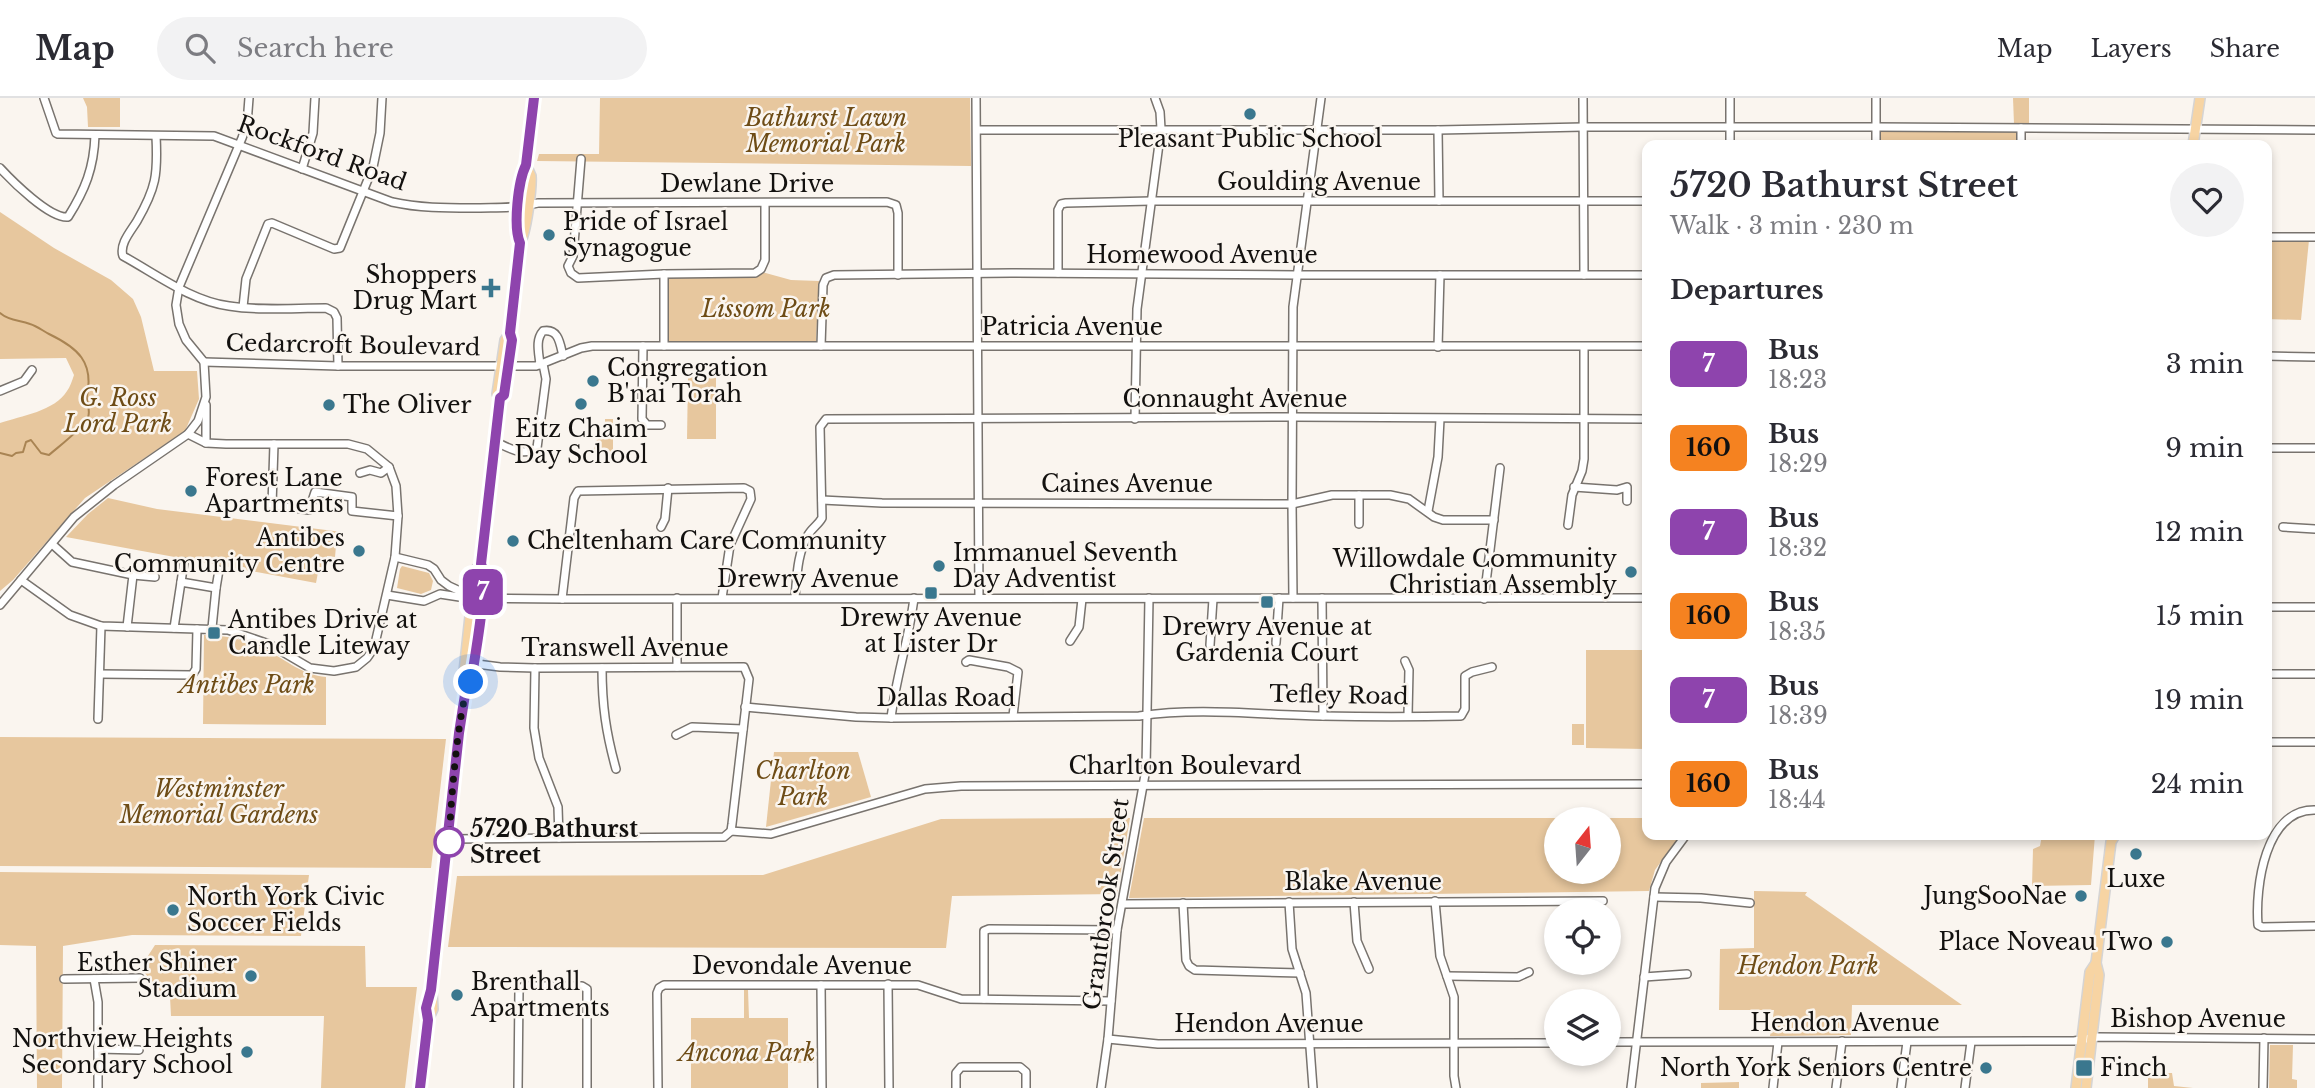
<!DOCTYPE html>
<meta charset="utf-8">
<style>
:root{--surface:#fff;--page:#f2f2f3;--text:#2b2b33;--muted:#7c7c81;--line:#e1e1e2}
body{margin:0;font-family:"Libre Baskerville",serif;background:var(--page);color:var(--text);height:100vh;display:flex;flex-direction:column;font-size:26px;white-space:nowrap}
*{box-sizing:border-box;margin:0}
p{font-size:23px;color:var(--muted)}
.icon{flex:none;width:38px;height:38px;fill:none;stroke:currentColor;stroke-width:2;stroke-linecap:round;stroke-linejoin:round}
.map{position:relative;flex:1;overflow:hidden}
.details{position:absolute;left:1642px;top:42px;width:630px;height:700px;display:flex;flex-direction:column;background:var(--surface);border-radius:14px;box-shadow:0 4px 10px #0003}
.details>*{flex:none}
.badge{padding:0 14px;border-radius:10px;font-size:24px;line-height:46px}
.needle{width:46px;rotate:17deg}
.tools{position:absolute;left:1544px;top:709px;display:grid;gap:14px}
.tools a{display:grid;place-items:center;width:77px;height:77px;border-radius:50%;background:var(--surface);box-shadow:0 4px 10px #0003;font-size:35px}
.you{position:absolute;width:35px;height:35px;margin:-18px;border:5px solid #fff;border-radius:50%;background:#1a73e8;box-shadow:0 0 0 10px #1a73e833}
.map>.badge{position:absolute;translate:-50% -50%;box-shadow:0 0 0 4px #fff}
h2{padding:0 28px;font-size:26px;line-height:63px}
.round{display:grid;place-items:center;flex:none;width:74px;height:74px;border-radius:37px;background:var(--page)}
.headline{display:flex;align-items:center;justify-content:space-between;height:119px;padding:0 28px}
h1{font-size:33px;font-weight:600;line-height:52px}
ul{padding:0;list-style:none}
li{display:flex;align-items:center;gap:21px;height:84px;padding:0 28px}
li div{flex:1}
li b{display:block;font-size:26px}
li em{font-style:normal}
li .badge{min-width:77px;font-weight:700;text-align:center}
header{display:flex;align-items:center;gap:42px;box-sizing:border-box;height:98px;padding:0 35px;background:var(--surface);border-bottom:2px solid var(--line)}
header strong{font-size:33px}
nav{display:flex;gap:38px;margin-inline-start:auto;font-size:24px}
.search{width:490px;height:63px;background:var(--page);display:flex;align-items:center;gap:18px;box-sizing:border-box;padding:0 24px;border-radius:38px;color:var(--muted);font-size:26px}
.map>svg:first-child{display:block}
.green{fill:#e7c79e;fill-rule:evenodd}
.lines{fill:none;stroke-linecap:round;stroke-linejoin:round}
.stream{stroke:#a98453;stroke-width:2}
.minor-casing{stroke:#78736e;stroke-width:10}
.major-casing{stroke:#d5d4d4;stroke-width:12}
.minor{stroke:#fff;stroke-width:7}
.major{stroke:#f7d4a3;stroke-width:9}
.line-casing{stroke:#fff;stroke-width:16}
.line{stroke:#8e44ad;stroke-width:10}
.walk{stroke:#13110f;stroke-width:7;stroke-dasharray:0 12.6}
.poi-dot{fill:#3a778e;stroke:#faf5ef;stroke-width:2.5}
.stop-dot{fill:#fff;stroke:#8e44ad;stroke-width:3.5}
.labels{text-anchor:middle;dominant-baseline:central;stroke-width:5;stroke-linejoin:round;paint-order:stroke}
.park-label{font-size:23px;font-style:italic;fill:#6e4c16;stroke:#faf5ef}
.poi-label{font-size:23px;fill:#13110f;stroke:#faf5ef;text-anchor:start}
.street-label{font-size:23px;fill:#13110f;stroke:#faf5ef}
.stop-label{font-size:23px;font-weight:bold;fill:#13110f;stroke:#faf5ef;text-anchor:start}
</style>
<header>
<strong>Map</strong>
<div class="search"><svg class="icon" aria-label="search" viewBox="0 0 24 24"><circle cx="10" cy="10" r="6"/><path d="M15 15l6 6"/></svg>Search here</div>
<nav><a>Map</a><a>Layers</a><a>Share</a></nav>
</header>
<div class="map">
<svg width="2315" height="990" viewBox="0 0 2315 990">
<rect width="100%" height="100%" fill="#faf5ef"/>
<g class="green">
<polygon points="83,0 120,0 120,29 88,29 87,9"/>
<polygon points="600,0 970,0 971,68 537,63 539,56 599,56"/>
<polygon points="2013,0 2029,0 2029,26 2014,26"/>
<polygon points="1881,34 2016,34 2017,47 1881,47"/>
<path d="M0,114L54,150L111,182L133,201L141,219L154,273H197L199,301L185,333L85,400L13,482L0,493V325C21,318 55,313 67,293C70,289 72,283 74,277L66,260L0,261Z"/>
<polygon points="2266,141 2309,142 2301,222 2266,221"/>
<polygon points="762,174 791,182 819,183 816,243 669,244 667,241 667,185 670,179"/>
<polygon points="688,278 716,279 716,341 687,341"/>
<polygon points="605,321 613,321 613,354 593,353 597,342 607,334 605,334"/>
<polygon points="108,400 157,411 342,434 340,446 329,445 329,447 336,448 335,459 327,458 324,470 319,469 316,485 66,439 88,416"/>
<polygon points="402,468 429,475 433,483 431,492 421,496 397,490 400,471"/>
<path d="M204,537C226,537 247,542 267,552C287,563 303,577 326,579V627L203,626Z"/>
<polygon points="1586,552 1647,552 1647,651 1586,650"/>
<rect x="1572" y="626" width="12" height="21"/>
<polygon points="0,639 446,641 431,770 0,768"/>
<polygon points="774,654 858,654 871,699 766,729"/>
<polygon points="1130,720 1117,796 952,798 946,850 448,849 457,778 763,777 941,721"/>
<path d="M1144,720H1647V737H1680L1655,772L1649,793L1129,800ZM1608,721V774H1556V721Z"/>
<polygon points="2042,737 2095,737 2091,787 2032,788 2033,751 2040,748"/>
<polygon points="0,774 309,777 301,838 132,837 63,848 62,990 37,990 36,848 0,847"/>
<polygon points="1754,793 1807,794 1805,797 1962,907 1852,907 1851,937 1770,938 1774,912 1719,912 1720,851 1754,850"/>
<polygon points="155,847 365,848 366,889 417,889 405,990 321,990 324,918 171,918 170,899 146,884 148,879 144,874 146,861"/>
<polygon points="744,892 748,892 749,920 788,920 788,961 814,961 814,965 788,965 788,990 691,990 691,920 744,920"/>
<polygon points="2270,947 2293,947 2292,981 2297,982 2297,990 2269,990"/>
<polygon points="2160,975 2172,975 2174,988 2193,990 2148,990 2148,980"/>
<polygon points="1739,984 1739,990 1701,990 1701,985"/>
</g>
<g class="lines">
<path class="stream" d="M0,215C9,223 19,222 30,226C37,228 43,233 49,236C78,250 94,264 87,298C86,305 91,312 88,319C85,329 58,349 49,357L41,355L31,342L26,344L23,354L16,355L12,358L0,355"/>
<g class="minor-casing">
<g id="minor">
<path d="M44,0L56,35L58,36L214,38L392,104C419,110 445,110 473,110C495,109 516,111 538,105L887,104L896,107L898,115V177"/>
<polyline points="976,0 979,500"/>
<polyline points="1583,0 1584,177"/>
<polyline points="1730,0 1730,47"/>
<polyline points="977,32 1438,32 1583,29 1876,29 2315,32"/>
<polyline points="1438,32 1439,103"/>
<path d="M156,38C158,77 156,90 137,123C131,133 119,146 123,158C156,176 191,203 229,208C260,213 294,210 326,210L334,214L337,220L338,268"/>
<polyline points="1876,47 1876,0"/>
<polyline points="2021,47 2021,30"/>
<polyline points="581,61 573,158 568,168 571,175 578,180 664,176 755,175 761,171 765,162 765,105"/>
<path d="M0,70C12,83 50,121 68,119C85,92 94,70 95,37"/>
<polyline points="302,71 313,35 315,0"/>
<polyline points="2266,139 2315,139"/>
<polyline points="1058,175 1058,112 1061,106 1066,105 1151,103 1647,103"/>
<polyline points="243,209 246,181 268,126 272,125 334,151 340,150 373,69 380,35 382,0"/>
<polyline points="643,248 642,321 647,327 661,327"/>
<polyline points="664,248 664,176"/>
<polyline points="821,248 823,187 826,180 834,177 1011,175 1297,177 1647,177"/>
<polyline points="1438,249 1440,177"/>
<polyline points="2266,258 2315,259"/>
<polyline points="204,264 338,268 536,268 581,250 592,248 1647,248"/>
<path d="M540,267C539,255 535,242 543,233C559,230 560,246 563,258"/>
<polyline points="0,293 24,283 32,272"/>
<polyline points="206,307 206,345"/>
<polyline points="1135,321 1137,211 1161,31 1160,14 1155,0"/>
<path d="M496,344C509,350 523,359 537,350L546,281L543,266"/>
<polyline points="274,346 272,407 309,412 315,394 352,399 352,413 398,418"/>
<polyline points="2266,350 2315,350"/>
<polyline points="360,375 370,372 381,375 389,369"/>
<polyline points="1574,389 1617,392 1627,389 1627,403"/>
<polyline points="822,402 882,405 1292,406 1332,397 1390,397 1409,401 1434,419 1443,422 1494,422"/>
<polyline points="1428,413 1438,359 1440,321"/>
<polyline points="1359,426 1359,397"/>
<polyline points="1568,427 1572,397 1582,373 1584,361 1584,249"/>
<polyline points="661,429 665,421 668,390"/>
<polyline points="2283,429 2315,431"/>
<polyline points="52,446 72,464 133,477 127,529"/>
<polyline points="395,459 428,467 434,471 441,482 449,488 473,499"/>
<polyline points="133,477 155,479"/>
<polyline points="21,482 70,517 101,528 228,532 269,546 310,570 334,573 356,569 367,560 374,550 395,459 398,418 396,388 389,369 367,351 348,346 226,346 206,345 188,336"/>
<polyline points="181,484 184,464"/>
<polyline points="216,490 219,472"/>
<polyline points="387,497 424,503 440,496 466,500 562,501 1647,500"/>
<path d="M795,499C797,479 797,456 808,437C812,430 818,427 822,420L820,329L826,321L1292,319L1647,321"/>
<polyline points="1293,500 1292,406 1293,209 1321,0"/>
<polyline points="1322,500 1323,618"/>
<polyline points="562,501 574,400 578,393 744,390 750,393 751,401 730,447 722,500"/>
<polyline points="1484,501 1500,370"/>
<polyline points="0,507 74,419 114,387 188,336 198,323 206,299 204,264 186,242 179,226 176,207 179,189 242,40 247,26 249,0"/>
<polyline points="2266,509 2315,509"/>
<polyline points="174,530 181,484 216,490 212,530"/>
<polyline points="1070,543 1079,529 1082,501"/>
<polyline points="1276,545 1279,500"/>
<polyline points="1210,547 1213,501"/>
<polyline points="1405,563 1409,572 1408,617"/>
<polyline points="966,564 969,562 1008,569 1018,574 1013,618"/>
<polyline points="677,569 677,500"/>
<polyline points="535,570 534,630 539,660 558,709 559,740"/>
<path d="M602,570C602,607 606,635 616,671"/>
<polyline points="100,576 192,577 196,571 197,531"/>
<polyline points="2266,576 2315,576"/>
<path d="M745,609L856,619L891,620L1139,618C1199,609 1261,617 1321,618C1368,619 1415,619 1461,618L1465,611V578L1472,574L1492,569"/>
<path d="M891,620C896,579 909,541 914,500"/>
<polyline points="98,621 101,528"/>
<polyline points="676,637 692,629 743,631"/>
<polyline points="2266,644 2315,644"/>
<path d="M2315,712C2265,711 2255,789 2258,827L2262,829L2315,828"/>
<polyline points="731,733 771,736 925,691 961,688 1647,686"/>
<polyline points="449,741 724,739 731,733 732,726 749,581 744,569 535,570 500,569 469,565"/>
<polyline points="1654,799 1701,800 1750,805"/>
<polyline points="1435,803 1440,858 1454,899 1454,978 1456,990"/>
<polyline points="1289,804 1292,851 1306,895 1313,990"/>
<polyline points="1354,804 1357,843 1369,871"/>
<polyline points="1183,805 1186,862 1189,868 1195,872 1300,875"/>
<polyline points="1123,806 1603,803"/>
<polyline points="1447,878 1518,879 1529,874"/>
<polyline points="1644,879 1687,876"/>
<polyline points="64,881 140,880"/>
<polyline points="94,881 98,904 98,990"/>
<polyline points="888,886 889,990"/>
<polyline points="821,887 822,990"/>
<polyline points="984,901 984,833 989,831 1117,832"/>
<polyline points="1108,941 1158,946 1556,945"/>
<polyline points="1608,944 2074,943 2098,939 2315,941"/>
<polyline points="98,951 139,952"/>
<polyline points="518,990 519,892 524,888 582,888 587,891 587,990"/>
<polyline points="658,990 657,895 659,890 664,887 918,887 961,901 1111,903"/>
<polyline points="956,990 956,975 961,969 1020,969 1026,974 1026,990"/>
<polyline points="1101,990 1108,941 1117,832 1146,671 1149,500"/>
<polyline points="1631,990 1655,790 1666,764 1686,737"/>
<polyline points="1773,990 1778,944"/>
<polyline points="1836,990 1842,943"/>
<polyline points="1901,990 1907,944"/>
<polyline points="1965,990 1971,944"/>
<polyline points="2263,990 2264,940"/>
</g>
</g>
<g class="major-casing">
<g id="major">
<polyline points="2193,47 2200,0"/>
<path d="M520,145C513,129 518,83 526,67L534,0"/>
<path d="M500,300L504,297C507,278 515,254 510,235L520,145C526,136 532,90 531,78C530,76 527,68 526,67"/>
<polyline points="466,590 463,583 475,472 481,466"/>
<polyline points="428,922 433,911 432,893"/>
<path d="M420,990L428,922L426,904L432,886L459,635L466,590L471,584C474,564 490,479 481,466L500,300L497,296L505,242L510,235"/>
<polyline points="2076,990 2090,874 2096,865"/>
<polyline points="2086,990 2099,877 2096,865 2111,744 2115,737"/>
</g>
</g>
<use href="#minor" class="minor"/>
<use href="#major" class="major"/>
</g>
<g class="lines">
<g class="line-casing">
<path id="line" d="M420,990L428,922L426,910L431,892L459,635L466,590L471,584C474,563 490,479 481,466L500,300L504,297L512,242L510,235L520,145C513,129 518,83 526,67L534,0"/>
</g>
<use href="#line" class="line"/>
<path class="walk" d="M449,744C450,718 458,599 471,584"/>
</g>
<g class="poi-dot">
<circle cx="1250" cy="16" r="7"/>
<circle cx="549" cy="137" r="7"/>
<path d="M487.5 179.5h7v7h7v7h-7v7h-7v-7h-7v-7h7z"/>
<circle cx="593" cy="283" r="7"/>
<circle cx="581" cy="306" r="7"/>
<circle cx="329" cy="307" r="7"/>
<circle cx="191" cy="393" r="7"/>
<circle cx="513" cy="443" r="7"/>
<circle cx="359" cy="453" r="7"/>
<circle cx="939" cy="468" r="7"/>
<circle cx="1631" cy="474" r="7"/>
<rect x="924" y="488" width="14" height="14" rx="3.5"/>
<rect x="1260" y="497" width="14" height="14" rx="3.5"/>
<rect x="207" y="528" width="14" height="14" rx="3.5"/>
<circle cx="2136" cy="756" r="7"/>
<circle cx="2081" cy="798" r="7"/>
<circle cx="173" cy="812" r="7"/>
<circle cx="2167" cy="844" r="7"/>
<circle cx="251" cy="878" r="7"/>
<circle cx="457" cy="897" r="7"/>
<circle cx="247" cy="954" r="7"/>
<circle cx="1986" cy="970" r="7"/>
<rect x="2075" y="961" width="18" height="18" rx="3.5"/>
</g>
<circle class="stop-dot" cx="449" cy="744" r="14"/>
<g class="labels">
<g class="park-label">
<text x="826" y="20">Bathurst Lawn<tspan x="826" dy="26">Memorial Park</tspan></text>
<text x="766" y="211">Lissom Park</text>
<text x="118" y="300">G. Ross<tspan x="118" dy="26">Lord Park</tspan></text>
<text x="247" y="587">Antibes Park</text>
<text x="803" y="673">Charlton<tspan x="803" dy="26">Park</tspan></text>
<text x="219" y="691">Westminster<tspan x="219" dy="26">Memorial Gardens</tspan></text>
<text x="1808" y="868">Hendon Park</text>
<text x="747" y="955">Ancona Park</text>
</g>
<g class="poi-label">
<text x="1250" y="41" text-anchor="middle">Pleasant Public School</text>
<text x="563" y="124">Pride of Israel<tspan x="563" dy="26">Synagogue</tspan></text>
<text x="477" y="177" text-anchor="end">Shoppers<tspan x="477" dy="26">Drug Mart</tspan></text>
<text x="607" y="270">Congregation<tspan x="607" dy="26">B'nai Torah</tspan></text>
<text x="343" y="307">The Oliver</text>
<text x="581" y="331" text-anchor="middle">Eitz Chaim<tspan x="581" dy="26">Day School</tspan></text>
<text x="205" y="380">Forest Lane<tspan x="205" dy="26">Apartments</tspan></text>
<text x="345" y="440" text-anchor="end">Antibes<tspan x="345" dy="26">Community Centre</tspan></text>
<text x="527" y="443">Cheltenham Care Community</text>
<text x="953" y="455">Immanuel Seventh<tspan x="953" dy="26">Day Adventist</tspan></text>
<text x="1617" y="461" text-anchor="end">Willowdale Community<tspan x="1617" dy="26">Christian Assembly</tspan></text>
<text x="931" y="520" text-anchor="middle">Drewry Avenue<tspan x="931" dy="26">at Lister Dr</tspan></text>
<text x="228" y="522">Antibes Drive at<tspan x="228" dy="26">Candle Liteway</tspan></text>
<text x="1267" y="529" text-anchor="middle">Drewry Avenue at<tspan x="1267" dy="26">Gardenia Court</tspan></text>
<text x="2136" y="781" text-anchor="middle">Luxe</text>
<text x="2067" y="798" text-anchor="end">JungSooNae</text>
<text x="187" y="799">North York Civic<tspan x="187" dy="26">Soccer Fields</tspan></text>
<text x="2153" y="844" text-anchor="end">Place Noveau Two</text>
<text x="237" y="865" text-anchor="end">Esther Shiner<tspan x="237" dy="26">Stadium</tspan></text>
<text x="471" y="884">Brenthall<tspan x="471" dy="26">Apartments</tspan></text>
<text x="233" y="941" text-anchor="end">Northview Heights<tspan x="233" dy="26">Secondary School</tspan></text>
<text x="1972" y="970" text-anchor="end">North York Seniors Centre</text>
<text x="2100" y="970">Finch</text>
</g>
<g class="street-label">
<text transform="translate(322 55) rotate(20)">Rockford Road</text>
<text x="1319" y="84">Goulding Avenue</text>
<text x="747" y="86">Dewlane Drive</text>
<text x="1202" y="157">Homewood Avenue</text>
<text x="1072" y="229">Patricia Avenue</text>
<text transform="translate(353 247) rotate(1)">Cedarcroft Boulevard</text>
<text x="1235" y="301">Connaught Avenue</text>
<text x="1127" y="386">Caines Avenue</text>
<text x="808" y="481">Drewry Avenue</text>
<text x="625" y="550">Transwell Avenue</text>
<text transform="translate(1339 597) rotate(1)">Tefley Road</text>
<text x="946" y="600">Dallas Road</text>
<text x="1185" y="668">Charlton Boulevard</text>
<text x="1363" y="784">Blake Avenue</text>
<text transform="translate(1106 806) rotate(-82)">Grantbrook Street</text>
<text x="802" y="868">Devondale Avenue</text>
<text x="2198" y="921">Bishop Avenue</text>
<text x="1845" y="925">Hendon Avenue</text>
<text x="1269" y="926">Hendon Avenue</text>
</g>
<g class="stop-label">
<text x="470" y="731">5720 Bathurst<tspan x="470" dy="26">Street</tspan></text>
</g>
</g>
</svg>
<div class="tools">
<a><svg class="needle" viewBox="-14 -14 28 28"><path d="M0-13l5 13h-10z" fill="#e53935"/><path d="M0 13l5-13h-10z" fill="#7c7c81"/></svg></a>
<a><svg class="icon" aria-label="locate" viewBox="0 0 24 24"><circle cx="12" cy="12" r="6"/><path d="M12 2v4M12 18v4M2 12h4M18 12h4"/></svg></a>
<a><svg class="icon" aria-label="layers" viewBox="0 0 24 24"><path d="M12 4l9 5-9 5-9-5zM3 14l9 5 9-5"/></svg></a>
</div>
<div class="you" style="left:471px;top:584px"></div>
<b class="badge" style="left:483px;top:494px;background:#8e44ad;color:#fff">7</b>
<section class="details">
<div class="headline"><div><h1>5720 Bathurst Street</h1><p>Walk · 3 min · 230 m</p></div><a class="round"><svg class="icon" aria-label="heart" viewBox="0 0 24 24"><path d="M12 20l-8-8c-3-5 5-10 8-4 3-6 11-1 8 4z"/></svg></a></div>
<h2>Departures</h2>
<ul>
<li><span class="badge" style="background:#8e44ad;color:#fff">7</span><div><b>Bus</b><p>18:23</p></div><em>3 min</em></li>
<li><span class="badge" style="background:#f58220;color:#111">160</span><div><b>Bus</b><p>18:29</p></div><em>9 min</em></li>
<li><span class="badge" style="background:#8e44ad;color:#fff">7</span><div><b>Bus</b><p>18:32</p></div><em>12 min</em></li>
<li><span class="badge" style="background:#f58220;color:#111">160</span><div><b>Bus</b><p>18:35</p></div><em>15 min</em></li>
<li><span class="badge" style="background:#8e44ad;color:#fff">7</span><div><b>Bus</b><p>18:39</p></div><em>19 min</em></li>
<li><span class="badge" style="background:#f58220;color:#111">160</span><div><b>Bus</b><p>18:44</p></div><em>24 min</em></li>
</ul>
</section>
</div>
